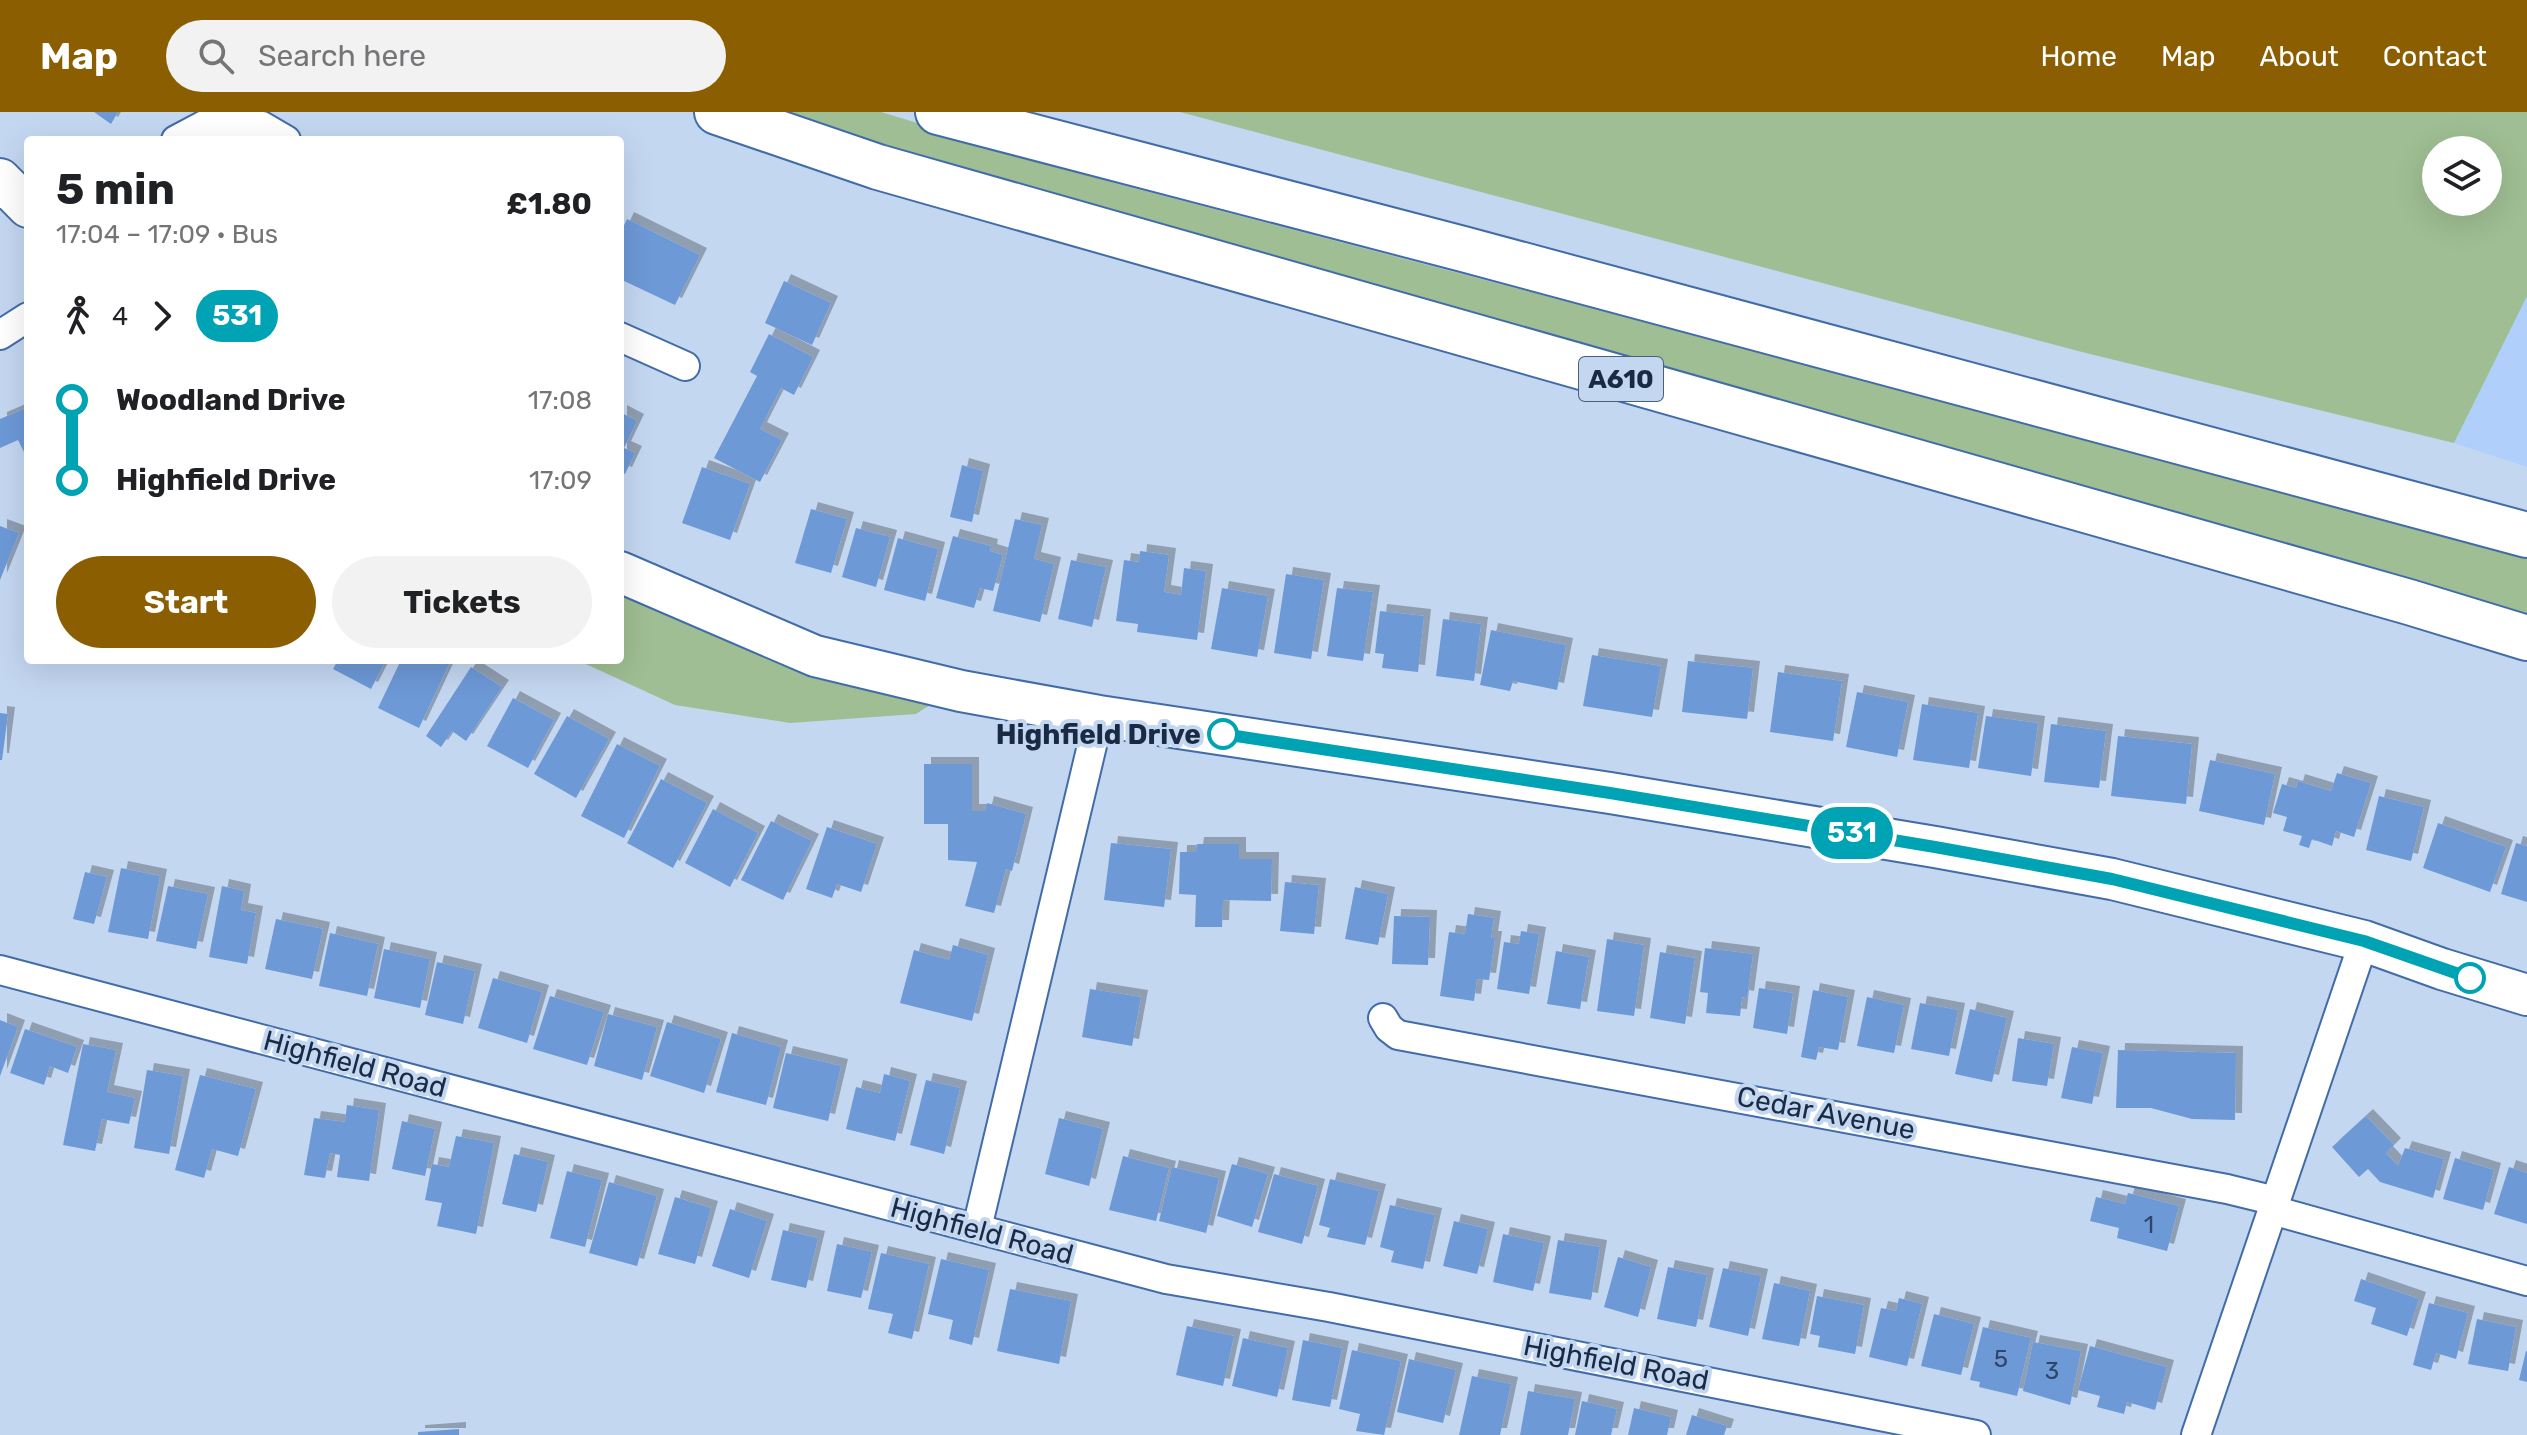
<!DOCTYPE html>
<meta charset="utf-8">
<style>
:root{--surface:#fff;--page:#f2f2f2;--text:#202124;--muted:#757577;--accent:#8b5f01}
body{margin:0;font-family:Rubik,sans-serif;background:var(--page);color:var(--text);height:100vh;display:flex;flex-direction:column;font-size:30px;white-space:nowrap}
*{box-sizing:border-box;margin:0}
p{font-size:26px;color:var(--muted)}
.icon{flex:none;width:44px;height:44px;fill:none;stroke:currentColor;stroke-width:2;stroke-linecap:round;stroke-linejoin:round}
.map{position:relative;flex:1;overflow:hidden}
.sheet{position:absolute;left:24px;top:24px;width:600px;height:528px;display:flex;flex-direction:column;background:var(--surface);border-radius:8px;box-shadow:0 8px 32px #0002}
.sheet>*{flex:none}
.badge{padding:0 16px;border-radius:26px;font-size:28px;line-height:52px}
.tools{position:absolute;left:2422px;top:24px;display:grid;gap:16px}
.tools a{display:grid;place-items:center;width:80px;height:80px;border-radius:50%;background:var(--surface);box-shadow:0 8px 32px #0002;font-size:40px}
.map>.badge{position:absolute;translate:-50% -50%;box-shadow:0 0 0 4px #fff}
.legs{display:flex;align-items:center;gap:12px;height:88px;padding:0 32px;font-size:26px}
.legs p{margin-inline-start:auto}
.head{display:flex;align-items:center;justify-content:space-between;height:136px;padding:0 32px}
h1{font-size:44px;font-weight:700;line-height:60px}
.cta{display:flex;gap:16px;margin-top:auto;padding:16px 32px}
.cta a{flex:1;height:92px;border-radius:48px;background:var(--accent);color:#fff;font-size:32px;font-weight:700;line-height:92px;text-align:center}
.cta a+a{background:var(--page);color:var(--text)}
ul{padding:0 32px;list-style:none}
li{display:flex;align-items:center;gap:28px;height:80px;font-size:30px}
li i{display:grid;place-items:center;width:12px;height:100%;margin:0 10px;background:currentColor}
li i::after{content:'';width:20px;height:20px;margin:-10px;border:6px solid;border-radius:50%;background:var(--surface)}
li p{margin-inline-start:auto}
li:first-child i{background:linear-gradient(#0000 50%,currentColor 0)}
li:last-child i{background:linear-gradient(currentColor 50%,#0000 0)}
header{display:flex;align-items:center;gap:48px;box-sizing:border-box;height:112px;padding:0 40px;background:var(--accent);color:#fff}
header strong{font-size:38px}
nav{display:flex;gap:44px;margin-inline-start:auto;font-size:28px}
.search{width:560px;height:72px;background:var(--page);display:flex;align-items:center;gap:20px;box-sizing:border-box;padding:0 28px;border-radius:44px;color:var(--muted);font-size:30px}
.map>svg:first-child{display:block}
.built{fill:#b0cffa}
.green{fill:#9fbe93;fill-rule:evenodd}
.building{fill:#6d99d7;filter:url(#shadow)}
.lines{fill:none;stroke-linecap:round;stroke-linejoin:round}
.street-casing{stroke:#426ca8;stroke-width:32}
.secondary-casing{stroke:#426ca8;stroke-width:44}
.highway-casing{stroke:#426ca8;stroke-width:48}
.street{stroke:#fff;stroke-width:28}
.secondary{stroke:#fff;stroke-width:40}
.highway{stroke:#fff;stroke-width:44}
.line-1-casing{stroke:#fff;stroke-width:18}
.line-1{stroke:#00a3b4;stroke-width:12}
.stop-1-dot{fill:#fff;stroke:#00a3b4;stroke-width:4}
.labels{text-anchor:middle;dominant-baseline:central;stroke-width:8;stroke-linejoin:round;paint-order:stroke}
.number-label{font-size:24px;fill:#2e4669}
.shield{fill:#c4d7f1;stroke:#4c5e78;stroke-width:2}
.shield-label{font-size:26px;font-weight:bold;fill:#192a44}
.stop-label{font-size:28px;font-weight:bold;fill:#192a44;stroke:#c4d7f1;text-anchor:end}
.street-label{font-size:28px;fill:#192a44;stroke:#c4d7f1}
</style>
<header>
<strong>Map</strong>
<div class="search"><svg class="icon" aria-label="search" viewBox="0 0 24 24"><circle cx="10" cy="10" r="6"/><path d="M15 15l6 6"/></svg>Search here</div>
<nav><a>Home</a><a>Map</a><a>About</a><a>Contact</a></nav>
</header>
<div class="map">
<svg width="2527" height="1323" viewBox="0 0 2527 1323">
<defs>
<filter id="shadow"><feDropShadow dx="7" dy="-7" stdDeviation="0" flood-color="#0004"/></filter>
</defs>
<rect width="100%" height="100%" fill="#c4d7f1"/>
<polygon class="built" points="2527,184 2527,355 2454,331"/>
<g class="green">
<polygon points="776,0 881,0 1118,72 2527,441 2527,504 963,63"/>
<path d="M1180,0H2527V184L2454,331L2078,239ZM2436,38H2488V90H2436Z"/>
<polygon points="620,480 808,565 930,593 916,602 790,611 675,593 577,548 620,548"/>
</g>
<g class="building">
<polygon points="94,0 118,0 111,12"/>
<polygon points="627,107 700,143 675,193 620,167 620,122"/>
<polygon points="784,169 831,191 812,233 765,211"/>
<polygon points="769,222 813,245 794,283 781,276 760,317 782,328 760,370 714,346 757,264 750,260"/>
<polygon points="28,295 28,343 26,344 18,328 0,336 0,307"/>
<polygon points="620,300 637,309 624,336 635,341 625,362 620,360"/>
<polygon points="962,353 983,359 972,410 950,405"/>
<polygon points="702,355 750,372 730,428 682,411"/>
<polygon points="811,397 847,407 831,461 795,451"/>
<polygon points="1015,407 1042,413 1034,447 1054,452 1040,510 993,499"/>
<polygon points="0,414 19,421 0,468"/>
<polygon points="856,416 890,425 876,475 842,465"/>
<polygon points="953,424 991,434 990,439 1003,443 993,479 980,476 974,496 936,486"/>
<polygon points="898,426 938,437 925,489 884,478"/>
<polygon points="1140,439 1169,443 1164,480 1181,483 1184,456 1206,459 1197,528 1137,520 1138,512 1116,509 1124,448 1139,450"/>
<polygon points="1071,448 1106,455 1092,515 1058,507"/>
<polygon points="1286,462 1324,468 1311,547 1274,541"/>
<polygon points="1222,476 1268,484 1257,545 1211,537"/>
<polygon points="1337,476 1373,480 1363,549 1327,544"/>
<polygon points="1380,499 1424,504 1418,560 1382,556 1384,542 1375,541"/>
<polygon points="1443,507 1481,512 1474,569 1436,564"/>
<polygon points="1491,518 1566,533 1557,578 1513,569 1510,579 1480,573"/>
<polygon points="1592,543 1661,554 1652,605 1583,594"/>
<polygon points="338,548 386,548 371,577 333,557"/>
<polygon points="401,548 451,548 419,616 378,596"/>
<polygon points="1688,549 1753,556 1747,607 1682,600"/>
<polygon points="471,555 502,575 466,629 452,619 441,635 426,624"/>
<polygon points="1778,560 1842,569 1833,629 1770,620"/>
<polygon points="1857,580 1908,590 1897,645 1846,635"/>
<polygon points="513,586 554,608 528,656 487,634"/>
<polygon points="1922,592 1978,601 1969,656 1913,648"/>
<polygon points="0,601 8,602 2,648 0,648"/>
<polygon points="567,604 609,627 576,686 534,662"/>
<polygon points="1986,604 2038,611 2031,664 1978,656"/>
<polygon points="2051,612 2106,619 2099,676 2044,670"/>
<polygon points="2118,624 2192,632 2186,692 2111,684"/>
<polygon points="617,632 660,654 624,726 581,704"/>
<polygon points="2210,648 2275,662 2264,713 2199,699"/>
<polygon points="924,652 972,652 972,699 985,699 987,691 1026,702 1012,759 1006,757 994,801 965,794 977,750 948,748 948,712 924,712"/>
<polygon points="2337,661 2371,671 2354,725 2336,719 2332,734 2312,727 2309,736 2299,733 2302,724 2283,719 2287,705 2273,701 2282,672 2296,676 2298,669 2331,679"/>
<polygon points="661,667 707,691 673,756 627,731"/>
<polygon points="2379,684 2424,695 2411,749 2366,738"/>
<polygon points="713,697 758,721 730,775 685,751"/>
<polygon points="771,709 812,729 783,788 741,768"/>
<polygon points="2438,711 2506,735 2490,780 2423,756"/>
<polygon points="827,715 877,732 861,780 837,772 832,786 806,777"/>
<polygon points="1111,731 1171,737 1164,795 1104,788"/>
<polygon points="2516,731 2527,734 2527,790 2501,782"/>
<polygon points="1197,732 1239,732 1239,747 1272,747 1271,789 1223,788 1222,815 1195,815 1196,783 1179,782 1180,740 1196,740"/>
<polygon points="121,756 160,764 148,827 108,820"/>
<polygon points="85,760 107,765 94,812 73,807"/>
<polygon points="1285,770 1319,773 1314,822 1280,819"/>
<polygon points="168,774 208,782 196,837 156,829"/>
<polygon points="222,774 244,779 241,798 256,801 247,852 209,845"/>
<polygon points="1355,775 1388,782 1378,833 1345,827"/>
<polygon points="1468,802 1494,806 1491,826 1495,826 1489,868 1477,867 1474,889 1440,884 1449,820 1465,822"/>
<polygon points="1394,804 1430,805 1428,853 1392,852"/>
<polygon points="276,807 323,817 312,867 265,857"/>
<polygon points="1521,819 1539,822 1529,882 1497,877 1504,830 1519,832"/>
<polygon points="330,821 378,832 367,884 319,874"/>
<polygon points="1607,827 1644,833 1634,904 1597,899"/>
<polygon points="953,833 988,843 972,909 900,891 914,838 949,848"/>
<polygon points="1705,836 1753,842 1747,886 1742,885 1740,904 1706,901 1708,881 1700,880"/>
<polygon points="384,837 430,847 420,896 374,886"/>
<polygon points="1556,839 1589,845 1580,897 1547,892"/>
<polygon points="1660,840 1695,846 1685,912 1650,906"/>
<polygon points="437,850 475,859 463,912 425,903"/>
<polygon points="493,866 542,880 527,931 478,916"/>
<polygon points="1759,876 1793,881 1787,922 1753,916"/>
<polygon points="1090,877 1141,885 1132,934 1082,925"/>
<polygon points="1813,878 1848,885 1838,938 1819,935 1816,948 1801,945"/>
<polygon points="550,884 604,900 587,953 533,937"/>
<polygon points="1867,885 1904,893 1894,941 1857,934"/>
<polygon points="1920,891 1958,898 1949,944 1911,937"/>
<polygon points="1970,897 2007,906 1992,970 1955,962"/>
<polygon points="608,902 657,915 642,968 594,954"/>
<polygon points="0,908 18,915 0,964"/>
<polygon points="667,910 721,927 704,981 650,964"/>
<polygon points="25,917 77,935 68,961 50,954 44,973 10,961"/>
<polygon points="732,921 781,935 766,993 716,980"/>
<polygon points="2018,926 2054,932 2047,974 2012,969"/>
<polygon points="83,932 116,938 107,980 135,986 129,1012 102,1007 95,1039 63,1033"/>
<polygon points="2072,935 2103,941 2092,992 2061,986"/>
<polygon points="2118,938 2236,941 2235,1008 2192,1007 2151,996 2116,996"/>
<polygon points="786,941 841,954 828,1009 773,996"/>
<polygon points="147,958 183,964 169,1042 134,1036"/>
<polygon points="884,962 910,969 895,1029 846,1017 856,975 880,981"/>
<polygon points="200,963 256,977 238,1044 212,1037 204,1066 175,1058"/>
<polygon points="926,968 960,976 944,1042 910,1033"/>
<polygon points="347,993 379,998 369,1069 337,1065 340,1043 330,1041 325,1066 304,1063 314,1006 345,1010"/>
<polygon points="2366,1004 2394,1033 2386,1041 2398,1054 2405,1036 2444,1047 2433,1086 2380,1070 2368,1057 2359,1065 2332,1035"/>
<polygon points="1059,1006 1103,1017 1089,1074 1045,1062"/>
<polygon points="402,1009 435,1017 425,1064 392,1057"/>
<polygon points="456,1024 494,1031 476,1122 437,1114 442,1091 425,1088 432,1052 449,1055"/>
<polygon points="514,1042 548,1050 536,1100 502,1092"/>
<polygon points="1123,1044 1169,1056 1156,1109 1109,1098"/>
<polygon points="2455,1046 2494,1058 2483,1098 2443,1087"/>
<polygon points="1232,1052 1268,1062 1252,1115 1217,1104"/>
<polygon points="1172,1055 1219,1066 1206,1121 1159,1109"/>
<polygon points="2509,1055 2527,1061 2527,1112 2494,1102"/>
<polygon points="567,1059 602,1068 585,1135 550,1126"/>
<polygon points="1274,1062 1318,1074 1302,1132 1258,1120"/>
<polygon points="1330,1067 1379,1079 1365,1133 1327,1125 1330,1116 1319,1113"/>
<polygon points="609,1070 657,1084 637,1154 589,1141"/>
<polygon points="2128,1081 2179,1094 2167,1139 2117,1126 2119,1116 2090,1109 2096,1085 2125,1092"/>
<polygon points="675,1085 711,1096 695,1152 658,1142"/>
<polygon points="1390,1093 1435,1103 1423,1157 1391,1150 1394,1139 1380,1135"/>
<polygon points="730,1097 767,1109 749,1166 712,1154"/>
<polygon points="1454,1109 1488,1117 1477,1162 1443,1154"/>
<polygon points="783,1118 818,1126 806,1176 771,1168"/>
<polygon points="1503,1122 1544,1131 1533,1179 1493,1170"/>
<polygon points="1558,1128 1600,1135 1591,1188 1549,1181"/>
<polygon points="837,1132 872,1140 861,1186 827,1179"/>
<polygon points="881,1141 929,1152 912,1227 888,1221 893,1202 868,1197"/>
<polygon points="1618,1145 1651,1155 1638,1205 1604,1195"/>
<polygon points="941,1147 989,1158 972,1233 949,1227 953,1208 928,1202"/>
<polygon points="1668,1155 1707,1163 1696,1215 1657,1207"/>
<polygon points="1723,1156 1761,1164 1748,1224 1709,1215"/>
<polygon points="2361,1167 2419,1187 2407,1224 2371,1212 2376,1196 2354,1189"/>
<polygon points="1774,1171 1810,1179 1799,1234 1762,1227"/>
<polygon points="1010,1177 1071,1189 1059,1252 997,1239"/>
<polygon points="1817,1184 1864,1193 1855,1242 1818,1235 1820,1224 1810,1222"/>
<polygon points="1899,1186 1922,1192 1907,1254 1869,1245 1881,1196 1896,1199"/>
<polygon points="2429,1191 2468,1201 2456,1247 2436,1241 2431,1258 2413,1253"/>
<polygon points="1934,1202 1974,1212 1961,1263 1921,1254"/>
<polygon points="2477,1207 2516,1215 2508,1259 2468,1252"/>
<polygon points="1187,1214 1234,1224 1223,1274 1176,1263"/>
<polygon points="1983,1215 2031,1226 2017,1284 1979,1275 1980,1270 1970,1268"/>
<polygon points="1243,1226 1288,1236 1277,1285 1232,1274"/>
<polygon points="1303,1228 1342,1236 1330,1295 1292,1288"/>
<polygon points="2033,1230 2081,1239 2070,1293 2023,1279"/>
<polygon points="2090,1234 2167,1255 2155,1298 2127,1290 2124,1302 2097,1295 2100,1284 2078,1278"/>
<polygon points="1352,1238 1401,1249 1384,1323 1356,1319 1360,1302 1339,1297"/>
<polygon points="2526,1239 2527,1239 2527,1270 2519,1268"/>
<polygon points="1409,1247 1456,1258 1443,1311 1397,1300"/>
<polygon points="1472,1264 1511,1272 1500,1323 1459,1323"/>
<polygon points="1528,1279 1575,1287 1568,1323 1520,1323"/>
<polygon points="1582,1289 1617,1297 1611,1323 1575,1323"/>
<polygon points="1634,1296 1671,1305 1667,1323 1628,1323"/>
<polygon points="1692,1303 1727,1314 1724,1323 1686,1323"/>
<polygon points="459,1317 459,1323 418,1323 418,1320"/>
</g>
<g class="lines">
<g class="street-casing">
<g id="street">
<polyline points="176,28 210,10 262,14 286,28"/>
<polyline points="0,223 28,205"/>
<polyline points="620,225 685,254"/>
<polyline points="0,858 1166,1167 1329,1195 1976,1323"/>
<polyline points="1383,906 1389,916 1398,923 2227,1077 2276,1089"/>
<polyline points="2272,1098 2527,1169"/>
<polyline points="977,1116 1099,604"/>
<polyline points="2196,1323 2364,829"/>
</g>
</g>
<g class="secondary-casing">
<g id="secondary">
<polyline points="0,67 28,95"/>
<polyline points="620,460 815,544 961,579 1099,604 1610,681 1935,735 2112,767 2364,829 2442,857 2527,883"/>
</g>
</g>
<g class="highway-casing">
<g id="highway">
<polyline points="717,0 878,55 2409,490 2527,526"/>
<polyline points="938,0 1463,137 2527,423"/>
</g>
</g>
<use href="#street" class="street"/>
<use href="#secondary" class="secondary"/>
<use href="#highway" class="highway"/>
</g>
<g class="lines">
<g class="line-1-casing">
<polyline id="line-1" points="1223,622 1610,681 1935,735 2112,767 2364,829 2470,866"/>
</g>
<use href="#line-1" class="line-1"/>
</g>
<g class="stop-1-dot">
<circle cx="1223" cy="622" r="14"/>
<circle cx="2470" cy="866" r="14"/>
</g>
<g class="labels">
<g class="number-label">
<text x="2149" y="1113">1</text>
<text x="2001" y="1247">5</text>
<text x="2052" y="1259">3</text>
</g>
<rect class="shield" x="1579" y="245" width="84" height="44" rx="6"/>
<g class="shield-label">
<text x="1621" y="267">A610</text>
</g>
<g class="stop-label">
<text x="1201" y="622">Highfield Drive</text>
</g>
<g class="street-label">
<text transform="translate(355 952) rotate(15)">Highfield Road</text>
<text transform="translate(1826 1001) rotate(11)">Cedar Avenue</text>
<text transform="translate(982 1119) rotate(15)">Highfield Road</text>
<text transform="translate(1616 1251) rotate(11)">Highfield Road</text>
</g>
</g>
</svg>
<div class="tools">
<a><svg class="icon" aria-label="layers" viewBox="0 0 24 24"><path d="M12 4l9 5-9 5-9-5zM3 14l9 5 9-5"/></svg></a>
</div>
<b class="badge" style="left:1852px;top:721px;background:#00a3b4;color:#fff">531</b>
<section class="sheet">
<div class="head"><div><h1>5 min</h1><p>17:04 – 17:09 · Bus</p></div><b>£1.80</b></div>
<div class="legs"><svg class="icon" aria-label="walk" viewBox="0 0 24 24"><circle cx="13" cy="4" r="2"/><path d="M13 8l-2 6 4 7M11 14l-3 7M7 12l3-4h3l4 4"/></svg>4<svg class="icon" aria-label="forward" viewBox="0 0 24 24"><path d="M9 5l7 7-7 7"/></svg><b class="badge" style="background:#00a3b4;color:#fff">531</b></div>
<ul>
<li><i style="color:#00a3b4"></i><b>Woodland Drive</b><p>17:08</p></li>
<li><i style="color:#00a3b4"></i><b>Highfield Drive</b><p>17:09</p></li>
</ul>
<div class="cta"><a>Start</a><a>Tickets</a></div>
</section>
</div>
